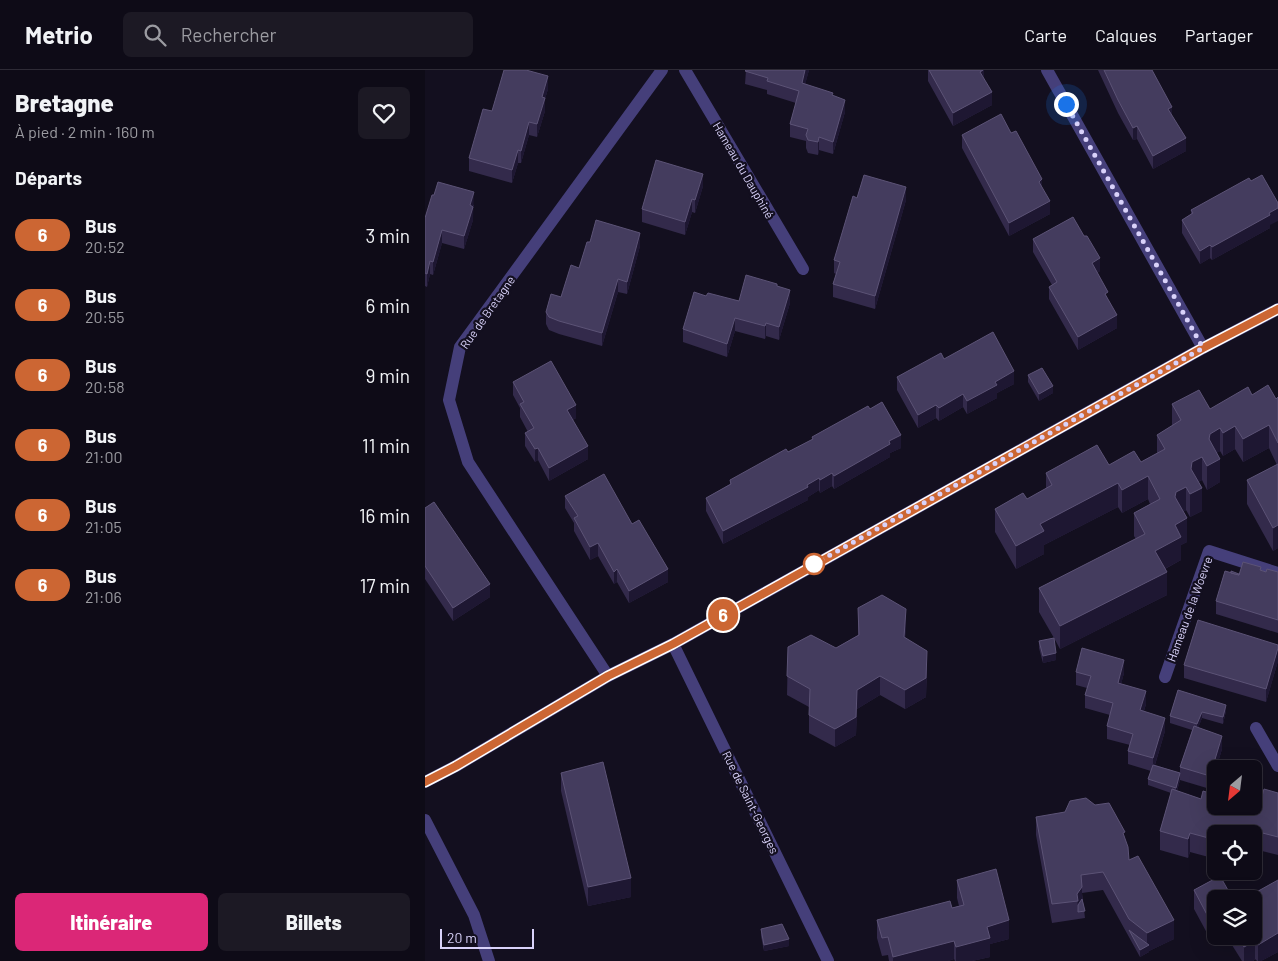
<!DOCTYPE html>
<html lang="fr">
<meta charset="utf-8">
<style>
:root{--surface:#0e0b17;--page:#1c1924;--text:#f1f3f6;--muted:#9b9ba1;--line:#2e2b36;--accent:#db2777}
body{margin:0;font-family:Barlow,sans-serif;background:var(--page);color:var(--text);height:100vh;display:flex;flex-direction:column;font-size:19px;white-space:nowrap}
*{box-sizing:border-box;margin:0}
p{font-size:16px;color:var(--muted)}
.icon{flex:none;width:28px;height:28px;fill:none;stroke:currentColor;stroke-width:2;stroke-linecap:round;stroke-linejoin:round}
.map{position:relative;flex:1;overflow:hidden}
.side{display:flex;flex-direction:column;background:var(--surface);width:425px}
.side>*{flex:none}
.badge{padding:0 10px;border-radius:16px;font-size:18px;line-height:32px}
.needle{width:32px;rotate:208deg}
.controls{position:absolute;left:782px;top:690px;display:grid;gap:10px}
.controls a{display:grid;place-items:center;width:55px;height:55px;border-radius:8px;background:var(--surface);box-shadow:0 5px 20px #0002,0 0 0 1px var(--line);font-size:25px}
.scale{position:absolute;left:15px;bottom:12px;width:94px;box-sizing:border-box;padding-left:5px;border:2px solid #d9d2fa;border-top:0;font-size:14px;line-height:18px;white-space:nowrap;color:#d9d2fa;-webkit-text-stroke:4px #130f1f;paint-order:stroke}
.you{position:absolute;width:25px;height:25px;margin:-12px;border:4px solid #fff;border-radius:50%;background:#1a73e8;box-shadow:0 0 0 8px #1a73e833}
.map>.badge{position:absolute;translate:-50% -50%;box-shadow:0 0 0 2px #fff}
h2{padding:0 15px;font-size:19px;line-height:45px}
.round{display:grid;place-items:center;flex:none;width:52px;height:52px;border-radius:8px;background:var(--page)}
.head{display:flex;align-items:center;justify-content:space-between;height:85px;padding:0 15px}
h1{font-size:24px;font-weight:800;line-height:38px}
.action{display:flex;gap:10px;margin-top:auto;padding:10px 15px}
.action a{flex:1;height:58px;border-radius:8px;background:var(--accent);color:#fff;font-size:20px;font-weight:800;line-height:58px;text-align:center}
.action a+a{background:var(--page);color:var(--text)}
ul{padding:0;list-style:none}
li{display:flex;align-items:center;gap:15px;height:70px;padding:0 15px}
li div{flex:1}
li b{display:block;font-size:19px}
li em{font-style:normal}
li .badge{min-width:55px;font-weight:700;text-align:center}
header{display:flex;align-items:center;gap:30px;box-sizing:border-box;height:70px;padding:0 25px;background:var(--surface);border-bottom:1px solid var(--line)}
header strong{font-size:24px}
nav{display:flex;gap:28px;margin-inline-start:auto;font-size:18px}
.search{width:350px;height:45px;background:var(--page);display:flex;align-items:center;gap:12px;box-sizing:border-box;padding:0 18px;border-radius:8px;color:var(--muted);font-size:19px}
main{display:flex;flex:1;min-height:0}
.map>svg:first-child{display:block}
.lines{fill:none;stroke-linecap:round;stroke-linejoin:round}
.minor{stroke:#453f7a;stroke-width:12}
.wall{fill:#332a4b}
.shaded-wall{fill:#1e1732}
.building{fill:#443c5e;stroke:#5c5376}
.line-casing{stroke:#fff;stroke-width:11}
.line{stroke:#c63;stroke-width:8}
.walk{stroke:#d9d2fa;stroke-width:5;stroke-dasharray:0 9}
.stop-dot{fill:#fff;stroke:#c63;stroke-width:2.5}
.labels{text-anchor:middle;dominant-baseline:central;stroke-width:4.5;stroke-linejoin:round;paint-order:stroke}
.street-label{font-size:12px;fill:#d9d2fa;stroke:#130f1f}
</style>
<header>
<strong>Metrio</strong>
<div class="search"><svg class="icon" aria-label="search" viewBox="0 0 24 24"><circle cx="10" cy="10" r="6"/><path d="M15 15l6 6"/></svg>Rechercher</div>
<nav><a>Carte</a><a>Calques</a><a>Partager</a></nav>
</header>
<main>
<section class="side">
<div class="head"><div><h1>Bretagne</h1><p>À pied · 2 min · 160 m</p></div><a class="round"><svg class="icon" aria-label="heart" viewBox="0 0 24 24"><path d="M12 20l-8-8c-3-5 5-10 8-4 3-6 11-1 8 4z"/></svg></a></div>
<h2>Départs</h2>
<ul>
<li><span class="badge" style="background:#c63;color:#fff">6</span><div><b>Bus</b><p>20:52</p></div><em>3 min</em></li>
<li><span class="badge" style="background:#c63;color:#fff">6</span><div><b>Bus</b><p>20:55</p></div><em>6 min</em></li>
<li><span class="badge" style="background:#c63;color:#fff">6</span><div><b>Bus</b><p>20:58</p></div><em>9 min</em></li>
<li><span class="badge" style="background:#c63;color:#fff">6</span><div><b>Bus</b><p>21:00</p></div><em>11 min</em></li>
<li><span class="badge" style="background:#c63;color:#fff">6</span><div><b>Bus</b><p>21:05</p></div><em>16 min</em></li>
<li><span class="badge" style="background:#c63;color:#fff">6</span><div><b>Bus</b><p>21:06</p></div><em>17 min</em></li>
</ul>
<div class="action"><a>Itinéraire</a><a>Billets</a></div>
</section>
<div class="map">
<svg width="853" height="891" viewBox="0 0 853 891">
<rect width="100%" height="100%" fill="#130f1f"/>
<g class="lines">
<g class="minor">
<polyline points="260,0 378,199"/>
<polyline points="622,0 778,278"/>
<polyline points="248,574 403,891"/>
<polyline points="183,606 43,392 24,330 35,277 237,0"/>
<polyline points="740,607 784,481 853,503"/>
<polyline points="831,658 853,696"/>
<polyline points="0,712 31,696 183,606 248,574 778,278 853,239"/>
<polyline points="0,750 49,845 64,891"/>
</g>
</g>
<g class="wall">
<polygon points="321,0 384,0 380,14 408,26 420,42 408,84 394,80 393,85 383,83 381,78 381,71 365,67 365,54 371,33 342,24 342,20 320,14"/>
<polygon points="503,0 559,0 559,8 567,35 528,56 503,11"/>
<polygon points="673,0 727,0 761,81 728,99 712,69 708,70 693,43"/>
<polygon points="123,19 120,29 120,41 112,67 104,65 96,93 93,93 87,113 44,101 44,88 67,41"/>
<polygon points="537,65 617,117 625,144 584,166 537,78"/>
<polygon points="278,116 270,143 267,142 260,165 217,152 217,139"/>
<polygon points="9,125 49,135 48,138 48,150 39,179 17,173 8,205 5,204 2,217 0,216 0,148"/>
<polygon points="432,128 481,130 450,239 408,227 408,214 411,204 409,203 409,190"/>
<polygon points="766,140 845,155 845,158 787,190 785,188 775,194 757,163 757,150 766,144"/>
<polygon points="608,169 675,201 672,203 683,230 692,258 653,280 624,229 624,217 627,215 608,182"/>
<polygon points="165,172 215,176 202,224 193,222 177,276 134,264 124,260 121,254 121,242 136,227 154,198"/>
<polygon points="352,216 365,233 354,270 341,266 340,269 310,261 302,287 258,272 258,259 281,226 314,231"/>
<polygon points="519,289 589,314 572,323 572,328 542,344 538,337 514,351 511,348 493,358 472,320 472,307"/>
<polygon points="603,305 628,323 614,331 603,312"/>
<polygon points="88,312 151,348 148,350 163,389 124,411 113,390 110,392 100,376 100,363 103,362 95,347 95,338 88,325"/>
<polygon points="827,325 851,329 853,327 853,478 848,481 822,434 822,410 852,395 844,378 818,392 810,379 798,386 795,381 791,383 795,412 782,420 777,410 773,412 777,441 765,447 761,440 758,442 762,472 756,475 756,490 740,499 742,525 635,579 629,568 631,590 618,593 614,578 614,571 629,568 614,542 614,518 711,469 709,466 709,443 725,434 723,429 697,443 693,437 619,475 619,484 591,499 570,462 570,439 602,429 621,419 621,403 716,392 732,383 732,365 747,356 747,334 785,339"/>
<polygon points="387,367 476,378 465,383 465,387 409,419 407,416 395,423 394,420 383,427 383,430 298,474 281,441 281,428 305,414 305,410 387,370"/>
<polygon points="140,426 207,454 243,512 204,533 192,512 189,514 173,486 165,490 149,461 149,453 140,438"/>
<polygon points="0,438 65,527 28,551 0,509"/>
<polygon points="836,500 841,502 853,502 853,563 791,544 791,531 814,504"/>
<polygon points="433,538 481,558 480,567 502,599 501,627 480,639 455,625 432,639 431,665 410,677 384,663 384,637 362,625 363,577 411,578 433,565"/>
<polygon points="853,575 853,591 841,632 759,608 759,595"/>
<polygon points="651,602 699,603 696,614 721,634 719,641 740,661 730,695 755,703 755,697 767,660 745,653 745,646 753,620 801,641 798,654 777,648 773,658 797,679 785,719 755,710 752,721 776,729 834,737 853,723 853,785 829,779 829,764 791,764 791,789 765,782 763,788 735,780 735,761 746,723 723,715 723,709 726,701 703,694 703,681 705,675 682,669 682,656 685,645 660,638 660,625 662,618 651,615"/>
<polygon points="136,703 206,827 163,836 136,721"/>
<polygon points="611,747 700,769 704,790 749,869 724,881 724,882 715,887 678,820 657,823 660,848 627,853 611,765"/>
<polygon points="853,793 853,882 836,891 832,891 830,889 828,891 817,891 807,875 799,871 789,876 769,839 769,820 795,806 791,866 829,866 853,810"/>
<polygon points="532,810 584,869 565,874 565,887 547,891 530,891 529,889 523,891 464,891 463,885 457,886 452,868 452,850 527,838 534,836 532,828"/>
<polygon points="336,859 364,876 339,881 336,866"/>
</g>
<g class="shaded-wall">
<polygon points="380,0 384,0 377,26 377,13"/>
<polygon points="559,0 559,13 555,2"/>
<polygon points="123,6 123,19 120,29 120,41 112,67 112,54 117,27"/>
<polygon points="567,22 567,35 528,56 528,43"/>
<polygon points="420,30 420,42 408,84 408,72"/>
<polygon points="747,37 747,49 743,39"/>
<polygon points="104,52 104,65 96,93 96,81"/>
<polygon points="712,56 712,69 708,70 708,58"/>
<polygon points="394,67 394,80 393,85 393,72"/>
<polygon points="761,68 761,81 728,99 728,86"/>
<polygon points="93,80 93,93 87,113 87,100"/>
<polygon points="278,104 278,116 270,143 270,130"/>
<polygon points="617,109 617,122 614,112"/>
<polygon points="481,117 481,130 450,239 450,226"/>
<polygon points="49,122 48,150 39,179 39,166 45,135"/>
<polygon points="267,129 267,142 260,165 260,152"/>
<polygon points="625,131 625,144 584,166 584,153"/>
<polygon points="853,138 853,151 845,155 845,158 787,190 787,177"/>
<polygon points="17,160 17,173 8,205 8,192"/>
<polygon points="215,163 215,176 202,224 202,212"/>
<polygon points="785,175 785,188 775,194 775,181"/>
<polygon points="675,188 675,201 667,206 667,193"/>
<polygon points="5,191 5,204 2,217 2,204"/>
<polygon points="193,209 193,222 177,276 177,263"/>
<polygon points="365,220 365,233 354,270 354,257"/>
<polygon points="692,245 692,258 653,280 653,267"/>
<polygon points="310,248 310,261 302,287 302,274"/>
<polygon points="341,253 341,266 340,269 340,256"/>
<polygon points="589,301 589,314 572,323 572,328 542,344 542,331 570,312"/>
<polygon points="628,316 628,323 614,331 614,324"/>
<polygon points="538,324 538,337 514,351 514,338"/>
<polygon points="151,335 151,348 142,353 142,340"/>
<polygon points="511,335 511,348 493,358 493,345"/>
<polygon points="844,355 844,378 818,392 818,369"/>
<polygon points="810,356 810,379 798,386 798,363"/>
<polygon points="795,358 795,381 785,387 785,364"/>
<polygon points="476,365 476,378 465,383 465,387 409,419 409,406 464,371"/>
<polygon points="163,376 163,389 124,411 124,398"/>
<polygon points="113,378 113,390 110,392 110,379"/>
<polygon points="777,387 777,410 767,415 766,399 767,392"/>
<polygon points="795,389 795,412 782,420 782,396"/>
<polygon points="407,403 407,416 395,423 395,410"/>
<polygon points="723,406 723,429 697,443 697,420"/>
<polygon points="394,408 394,420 383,427 383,430 298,474 298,461"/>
<polygon points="693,413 693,437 619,475 619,484 591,499 591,476 615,454"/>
<polygon points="761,417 761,440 751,446 750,427 751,422"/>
<polygon points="777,418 777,441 765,447 765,424"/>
<polygon points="762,448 762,472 756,475 756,490 730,504 730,481 750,455"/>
<polygon points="853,455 853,478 848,481 848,458"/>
<polygon points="173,473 173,486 165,490 165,477"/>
<polygon points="192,499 192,512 189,514 189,502"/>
<polygon points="243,499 243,512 204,533 204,521"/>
<polygon points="742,502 742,525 635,579 635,556"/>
<polygon points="65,514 65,527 28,551 28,538"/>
<polygon points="481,539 481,558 479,585 479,567"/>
<polygon points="853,578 853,591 841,632 841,619"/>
<polygon points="502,581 501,627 480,639 480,620"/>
<polygon points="631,583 631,590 618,593 618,586"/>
<polygon points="699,590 699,603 693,626 693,613"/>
<polygon points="455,606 455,625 432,639 431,665 410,677 410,659 432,620"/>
<polygon points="721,621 721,634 715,653 715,640"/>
<polygon points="801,635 801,641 798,654 798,647"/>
<polygon points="777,642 777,648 772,661 772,654"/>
<polygon points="740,648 740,661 728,701 728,688"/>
<polygon points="797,666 797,679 785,719 785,706"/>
<polygon points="755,703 755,710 751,724 751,718"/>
<polygon points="765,763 765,782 763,788 763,769"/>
<polygon points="206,808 206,827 163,836 163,817"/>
<polygon points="657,817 657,836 653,841 652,824"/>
<polygon points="584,850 584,869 565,874 565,887 547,891 531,891 531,877 562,857"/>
<polygon points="749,850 749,869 724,881 724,882 715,887 715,880 722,876 722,863"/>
<polygon points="791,857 791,866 799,866 799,871 789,876 789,858"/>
<polygon points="853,863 853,882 836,891 833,891 833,875"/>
<polygon points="364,869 364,876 339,881 339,875"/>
<polygon points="529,871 529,889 523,891 468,891 468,887"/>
<polygon points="830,871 830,889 828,891 819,891 819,877"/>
</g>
<g class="building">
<polygon points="79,0 101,0 123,6 117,27 120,28 112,54 104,52 96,81 93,80 87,100 44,88 58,39 67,41"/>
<polygon points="321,0 380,0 377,13 408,23 407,25 420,30 408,72 394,67 393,72 383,70 381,65 383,59 365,54 374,21 342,11 343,8 320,1"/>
<polygon points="504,0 558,0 555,2 567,22 528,43"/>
<polygon points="679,0 727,0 747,37 743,39 761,68 728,86 712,56 708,58 693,30"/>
<polygon points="576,44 586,63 591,61 617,109 614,112 625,131 584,153 537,65"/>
<polygon points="231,90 278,104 270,130 267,129 260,152 217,139"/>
<polygon points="439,105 481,117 450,226 408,214 415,192 409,190 428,126 432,128"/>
<polygon points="837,105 853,133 853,138 844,143 845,145 787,177 785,175 775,181 757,150 768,143 766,140 824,108 826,111"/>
<polygon points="13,112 49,122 45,135 48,137 39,166 17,160 8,192 5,191 2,204 0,203 0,148 7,125 9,125"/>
<polygon points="648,147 659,166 662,166 675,188 667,193 683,222 680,224 692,245 653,267 624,217 632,212 608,169"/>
<polygon points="171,150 215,163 202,212 193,209 177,263 134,251 124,247 121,242 126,224 136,227 146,195 154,198 162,172 165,172"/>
<polygon points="321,205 352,214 352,216 365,220 354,257 341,253 340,256 310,248 302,274 258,259 269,222 281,226 283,223 314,231"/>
<polygon points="568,262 589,301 570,312 572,315 542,331 538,324 514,338 511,335 493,345 472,307 516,283 519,289"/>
<polygon points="126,291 151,335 142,340 163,376 124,398 113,378 110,379 100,363 109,358 95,334 99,332 88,312"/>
<polygon points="617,298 628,316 614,324 603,305"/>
<polygon points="843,315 851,329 853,327 853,373 844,355 818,369 810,356 798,363 795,358 785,364 784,369 795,389 782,396 777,387 767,392 766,399 777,418 765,424 761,417 751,422 750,427 762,448 750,455 756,467 730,481 742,502 635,556 614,518 720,464 709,443 735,429 723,406 697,420 693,413 615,454 619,461 591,476 570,439 598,423 602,429 627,415 621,403 672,375 684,395 709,381 716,392 740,379 732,365 756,350 747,334 774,320 785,339 823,317 827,325"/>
<polygon points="457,332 476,365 464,371 465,374 409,406 407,403 395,410 394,408 382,415 383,417 298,461 281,428 306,414 305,410 361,379 363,382 388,369 387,367 443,336 445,339"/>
<polygon points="853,394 853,455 848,458 822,410"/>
<polygon points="179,404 207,454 214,450 243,499 204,521 192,499 189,502 173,473 165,477 149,448 153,446 140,426"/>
<polygon points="9,432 65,514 28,538 0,496 0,438"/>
<polygon points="818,492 836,497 835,500 841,502 842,499 853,502 853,550 791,531 800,501 814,505"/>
<polygon points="806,501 814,504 814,505 806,503"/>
<polygon points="457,525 481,539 479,567 502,581 501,608 480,620 455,606 432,620 431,647 410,659 384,645 385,619 362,606 363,577 386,565 411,578 434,565 433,538"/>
<polygon points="773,550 853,575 853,578 841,619 759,595"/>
<polygon points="629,568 631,583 618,586 614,571"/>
<polygon points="657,578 699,590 693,613 721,621 715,640 740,648 728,688 703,681 708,664 682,656 688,633 660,625 666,606 651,602"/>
<polygon points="753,620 801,635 798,647 777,642 772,654 745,646"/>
<polygon points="769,656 797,666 785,706 755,697"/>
<polygon points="178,692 206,808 163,817 136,703"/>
<polygon points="728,695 755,703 751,718 723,709"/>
<polygon points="747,719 776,729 778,721 791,725 791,736 829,736 834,737 839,719 853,723 853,767 826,760 825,764 791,764 791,770 765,763 763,769 735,761"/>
<polygon points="661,728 670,735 684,733 700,762 698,763 703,777 704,790 713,786 749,850 722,863 704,849 678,802 656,805 657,817 652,824 653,831 627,834 611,747 640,742 645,731"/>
<polygon points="571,799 584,850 562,857 565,868 531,877 529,871 468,887 463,867 457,868 452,850 525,831 527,838 539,835 532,810"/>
<polygon points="795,806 808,829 791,829 791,857 789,858 769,820"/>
<polygon points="853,810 853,863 833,875 830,871 819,877 813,866 829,866 829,829 819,829"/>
<polygon points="657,829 660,841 653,842 653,835"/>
<polygon points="357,854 364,869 339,875 336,859"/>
<polygon points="704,860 713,867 724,875 715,880"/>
</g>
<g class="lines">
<g class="line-casing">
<polyline id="line" points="0,712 31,696 183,606 248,574 778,278 853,239"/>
</g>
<use href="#line" class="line"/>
<polyline class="walk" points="389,494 778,278 641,34"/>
</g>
<circle class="stop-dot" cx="389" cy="494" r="10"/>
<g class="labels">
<g class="street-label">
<text transform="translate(319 100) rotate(60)">Hameau du Dauphiné</text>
<text transform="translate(62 242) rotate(-55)">Rue de Bretagne</text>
<text transform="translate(764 539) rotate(-70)">Hameau de la Woevre</text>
<text transform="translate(326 732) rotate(64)">Rue de Saint-Georges</text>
</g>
</g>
</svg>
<div class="controls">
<a><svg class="needle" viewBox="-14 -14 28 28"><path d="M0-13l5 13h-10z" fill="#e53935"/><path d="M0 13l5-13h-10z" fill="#9b9ba1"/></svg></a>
<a><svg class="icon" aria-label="locate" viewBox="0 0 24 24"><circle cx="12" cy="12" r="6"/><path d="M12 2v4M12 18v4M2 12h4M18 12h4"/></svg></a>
<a><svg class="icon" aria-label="layers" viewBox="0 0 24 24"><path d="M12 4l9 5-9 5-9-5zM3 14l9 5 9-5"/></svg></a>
</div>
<div class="scale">20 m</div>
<div class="you" style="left:641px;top:34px"></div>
<b class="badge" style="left:298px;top:545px;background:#c63;color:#fff">6</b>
</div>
</main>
